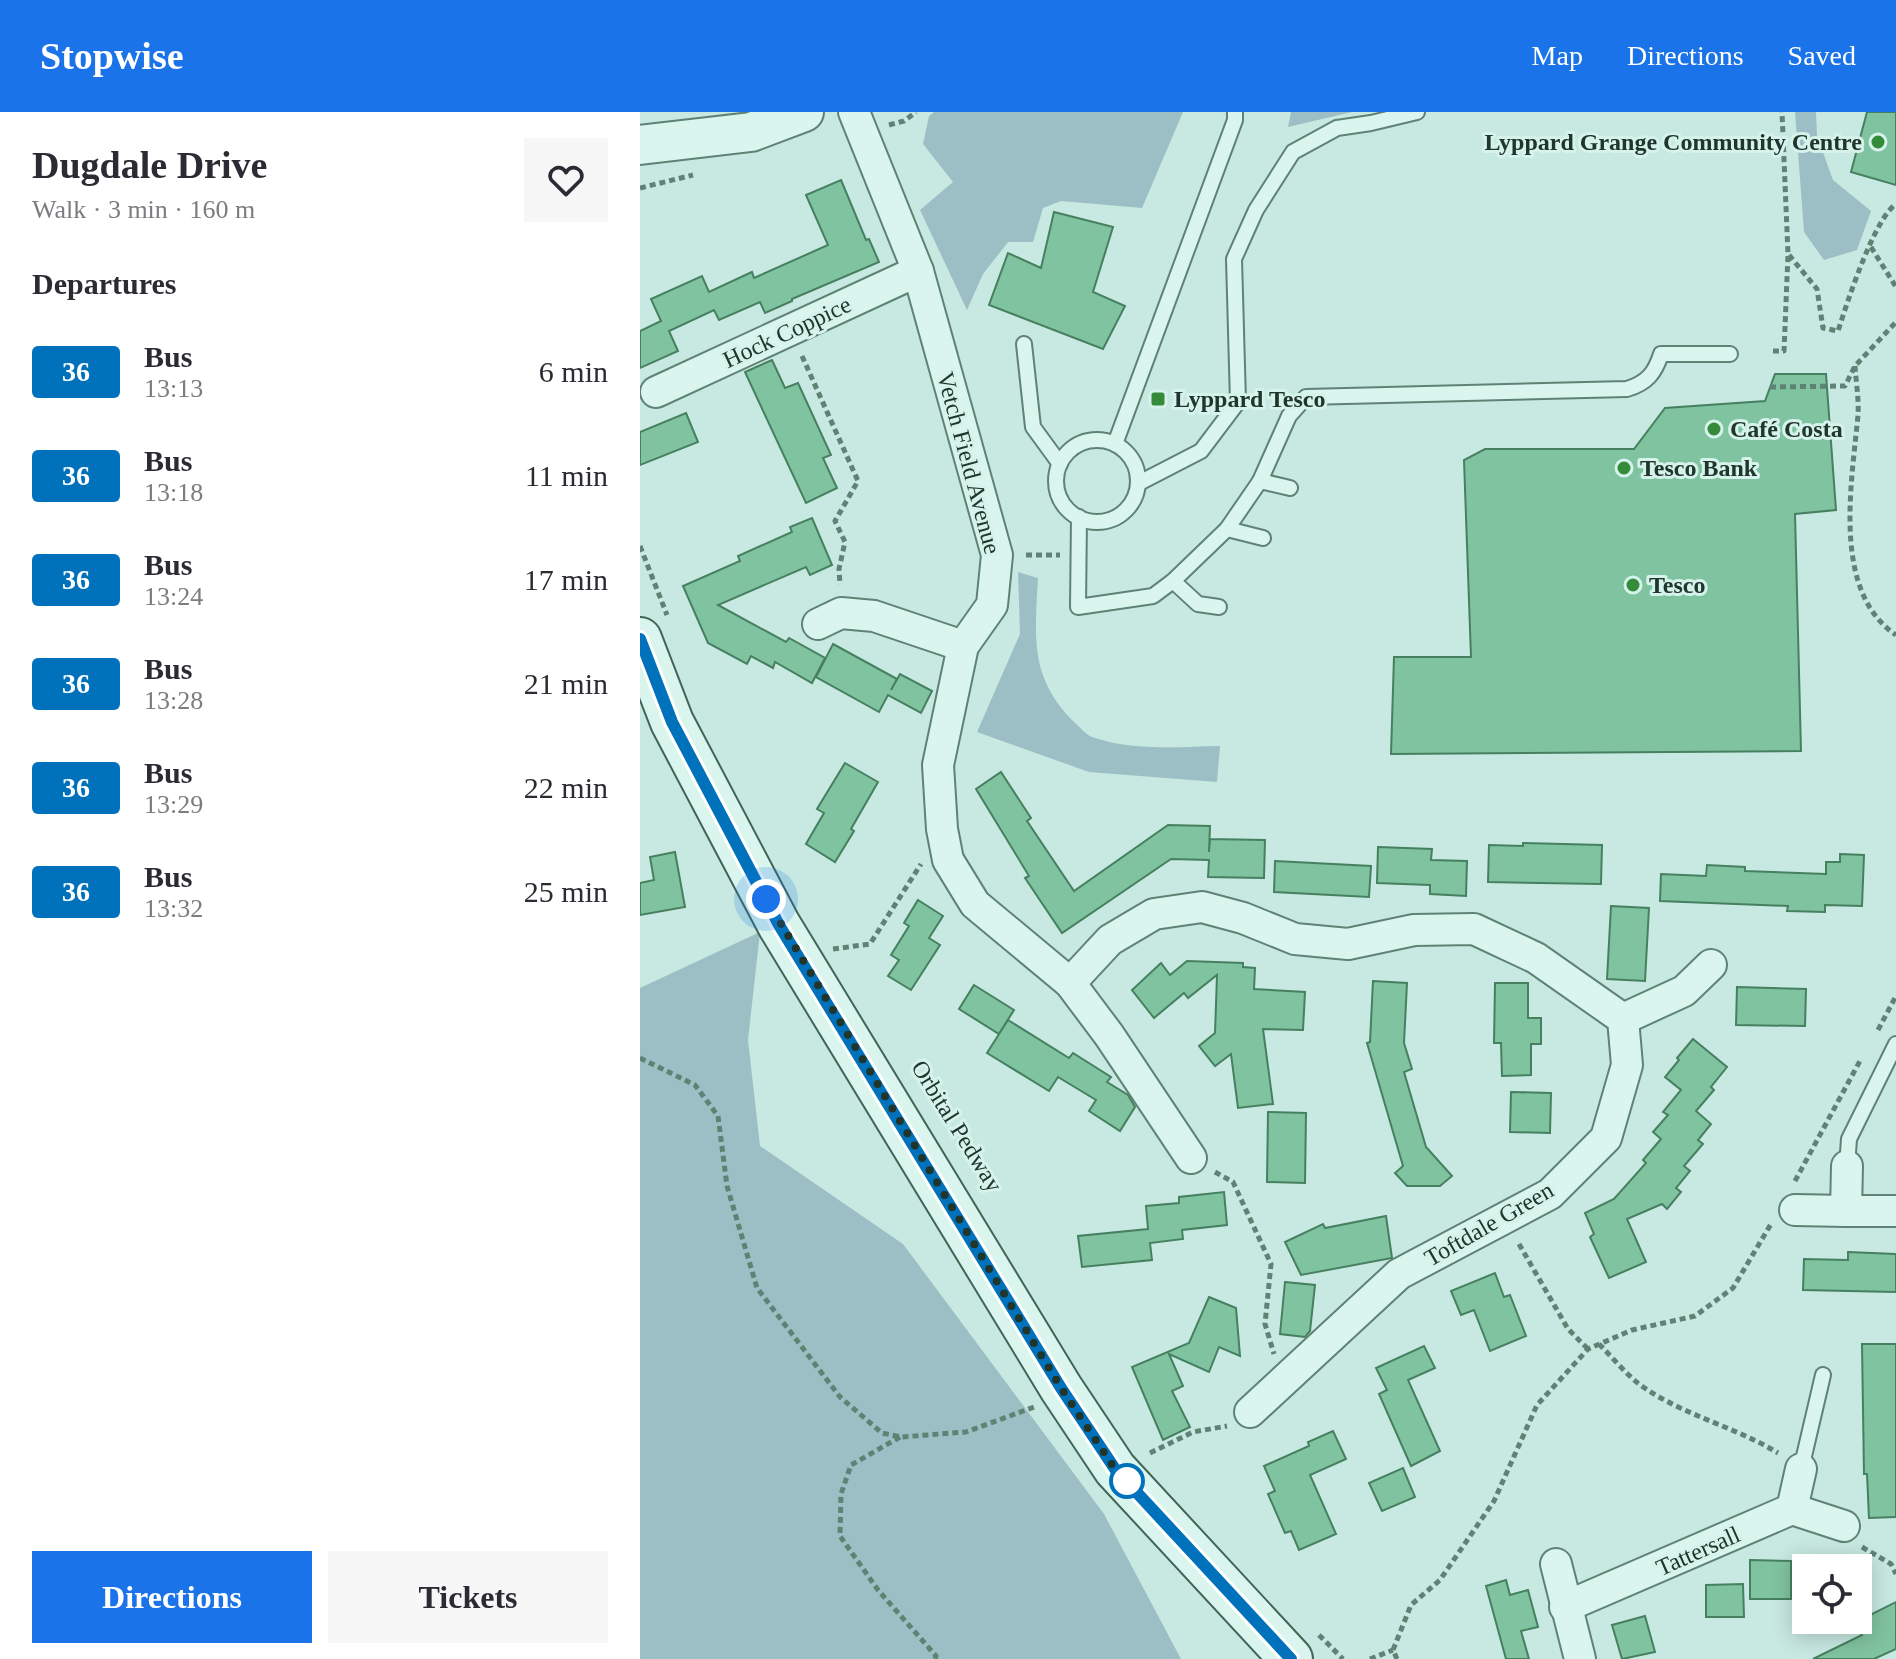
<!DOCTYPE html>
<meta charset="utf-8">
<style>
:root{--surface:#fff;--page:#f7f7f7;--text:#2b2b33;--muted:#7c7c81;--accent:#1a73e8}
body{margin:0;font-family:"Times New Roman",serif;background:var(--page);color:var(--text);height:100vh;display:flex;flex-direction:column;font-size:30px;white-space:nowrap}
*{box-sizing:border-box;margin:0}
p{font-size:26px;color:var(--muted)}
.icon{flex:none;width:44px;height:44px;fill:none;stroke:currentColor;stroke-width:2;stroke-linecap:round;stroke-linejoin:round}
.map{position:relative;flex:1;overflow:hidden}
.sheet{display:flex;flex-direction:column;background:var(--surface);width:640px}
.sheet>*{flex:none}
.badge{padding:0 16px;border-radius:6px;font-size:28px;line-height:52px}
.buttons{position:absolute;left:1152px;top:1442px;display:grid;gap:16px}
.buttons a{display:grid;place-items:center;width:80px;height:80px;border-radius:0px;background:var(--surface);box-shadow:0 4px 20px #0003;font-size:40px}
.you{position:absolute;width:40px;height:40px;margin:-20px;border:6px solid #fff;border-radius:50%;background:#1a73e8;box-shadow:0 0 0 12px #1a73e833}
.map>.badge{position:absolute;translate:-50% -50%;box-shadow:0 0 0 4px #fff}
h2{padding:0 32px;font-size:30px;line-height:72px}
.round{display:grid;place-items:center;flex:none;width:84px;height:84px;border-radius:0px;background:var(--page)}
.overview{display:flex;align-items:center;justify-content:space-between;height:136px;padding:0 32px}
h1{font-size:38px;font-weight:700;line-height:60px}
.action{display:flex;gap:16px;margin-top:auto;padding:16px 32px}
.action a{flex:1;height:92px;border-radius:0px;background:var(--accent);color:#fff;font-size:32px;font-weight:700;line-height:92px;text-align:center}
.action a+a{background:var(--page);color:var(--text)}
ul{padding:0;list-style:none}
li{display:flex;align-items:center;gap:24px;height:104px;padding:0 32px}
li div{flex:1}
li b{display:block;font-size:30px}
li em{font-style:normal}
li .badge{min-width:88px;font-weight:700;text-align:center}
header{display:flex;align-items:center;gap:48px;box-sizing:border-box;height:112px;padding:0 40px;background:var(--accent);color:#fff}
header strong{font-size:38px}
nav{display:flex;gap:44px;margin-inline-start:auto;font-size:28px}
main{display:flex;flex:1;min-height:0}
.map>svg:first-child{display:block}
.green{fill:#9cbfc6}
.building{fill:#80c3a0;stroke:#468060;stroke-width:2}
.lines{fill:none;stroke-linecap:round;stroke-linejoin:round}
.service-casing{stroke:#5e8374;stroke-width:18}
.minor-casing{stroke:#5e8374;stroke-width:34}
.tertiary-casing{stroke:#5e8374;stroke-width:42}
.secondary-casing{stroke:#416555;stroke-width:46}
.path{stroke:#5e8374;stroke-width:5;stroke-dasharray:6 4;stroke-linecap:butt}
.service{stroke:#d9f5ee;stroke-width:14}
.minor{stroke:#d9f5ee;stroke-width:30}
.tertiary{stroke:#d9f5ee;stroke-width:38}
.secondary{stroke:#d9f5ee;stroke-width:42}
.line-casing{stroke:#fff;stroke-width:18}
.line{stroke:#0072bc;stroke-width:12}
.walk{stroke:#20352b;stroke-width:8;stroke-dasharray:0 14.4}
.poi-dot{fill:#348b39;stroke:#d5f2eb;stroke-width:3}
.stop-dot{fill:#fff;stroke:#0072bc;stroke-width:4}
.labels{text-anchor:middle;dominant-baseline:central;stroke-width:6;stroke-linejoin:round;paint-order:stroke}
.poi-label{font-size:24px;font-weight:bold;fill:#20352b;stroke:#d5f2eb;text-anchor:start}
.street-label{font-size:24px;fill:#20352b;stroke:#d5f2eb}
</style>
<header>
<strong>Stopwise</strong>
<nav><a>Map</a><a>Directions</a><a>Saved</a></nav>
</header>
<main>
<section class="sheet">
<div class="overview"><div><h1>Dugdale Drive</h1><p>Walk · 3 min · 160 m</p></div><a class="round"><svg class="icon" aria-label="heart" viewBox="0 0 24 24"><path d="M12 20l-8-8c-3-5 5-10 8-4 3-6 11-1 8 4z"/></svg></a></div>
<h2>Departures</h2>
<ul>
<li><span class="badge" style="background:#0072bc;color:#fff">36</span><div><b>Bus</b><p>13:13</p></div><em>6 min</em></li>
<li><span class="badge" style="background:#0072bc;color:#fff">36</span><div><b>Bus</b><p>13:18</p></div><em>11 min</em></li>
<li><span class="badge" style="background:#0072bc;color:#fff">36</span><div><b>Bus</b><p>13:24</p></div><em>17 min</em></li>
<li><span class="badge" style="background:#0072bc;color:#fff">36</span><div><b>Bus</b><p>13:28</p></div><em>21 min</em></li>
<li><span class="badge" style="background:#0072bc;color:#fff">36</span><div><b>Bus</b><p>13:29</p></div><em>22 min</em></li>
<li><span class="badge" style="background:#0072bc;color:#fff">36</span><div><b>Bus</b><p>13:32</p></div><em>25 min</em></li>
</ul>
<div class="action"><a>Directions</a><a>Tickets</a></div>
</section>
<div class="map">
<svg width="1256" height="1547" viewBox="0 0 1256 1547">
<rect width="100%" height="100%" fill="#c7e9e1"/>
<g class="green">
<polygon points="294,0 543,0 502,96 421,89 403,96 393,130 368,130 343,162 327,198 280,98 313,70 283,32 289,4"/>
<polygon points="651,0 712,0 648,15"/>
<polygon points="1155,0 1176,0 1177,24 1193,68 1231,99 1217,138 1184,148 1164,120"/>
<path d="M378,460L398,466C395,524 389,565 433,609C439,614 445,622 452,625C492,639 537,635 580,634L577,670L449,660L337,620L380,522Z"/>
<polygon points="120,820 108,928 120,1034 263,1132 464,1402 541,1547 0,1547 0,876"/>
</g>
<g class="building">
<polygon points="1227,0 1256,0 1256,73 1211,60"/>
<polygon points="201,68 226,128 229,127 239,150 152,187 152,189 125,201 120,190 79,208 74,198 29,219 38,239 0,256 0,219 21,209 11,187 62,164 69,180 112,160 114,166 188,133 166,83"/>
<polygon points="414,100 473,115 453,180 485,194 463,237 349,193 368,141 401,156"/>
<polygon points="132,248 145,276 158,271 191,343 183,346 197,376 166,391 105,260"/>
<polygon points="1135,262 1186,262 1196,398 1155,402 1161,639 751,642 754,545 831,545 824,348 845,337 994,337 1025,296 1125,289"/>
<polygon points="46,301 58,330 0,353 0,320"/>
<polygon points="172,406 192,453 170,463 166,455 78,493 146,530 149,526 185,546 172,571 135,550 133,556 111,544 107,552 68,531 43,474 100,449 98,444 152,420 150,415"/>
<polygon points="193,532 257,567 251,578 260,562 292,579 281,601 248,583 239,600 176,565"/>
<polygon points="205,651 238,670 211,717 214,719 195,750 166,732 184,701 177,697"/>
<polygon points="361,660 391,706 387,709 434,779 528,713 570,714 569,740 570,727 625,728 624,766 568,765 569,748 531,747 422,821 385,766 389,764 336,677"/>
<polygon points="883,731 962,733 961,772 848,770 849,733 883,734"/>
<polygon points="738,735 792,737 791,748 827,749 826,784 790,782 790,773 737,771"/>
<polygon points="35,740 45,795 0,803 0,771 14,768 10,745"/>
<polygon points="1200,742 1224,743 1222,794 1185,793 1185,800 1147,799 1148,794 1020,789 1021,762 1066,764 1067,753 1105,755 1105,759 1186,762 1186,750 1200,750"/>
<polygon points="635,749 731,754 729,785 634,780"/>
<polygon points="278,788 303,804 289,826 300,833 271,878 248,864 259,848 251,843 269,814 264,811"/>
<polygon points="971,794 1009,796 1005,869 967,867"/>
<polygon points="547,849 603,851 603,855 615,856 614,877 665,880 663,918 623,917 633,992 598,996 591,942 575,954 559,934 575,921 577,863 548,886 544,881 514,906 492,878 521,851 530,863"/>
<polygon points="733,869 767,871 764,931 772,957 764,960 786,1035 812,1064 800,1074 767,1074 755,1061 763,1054 727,931 730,930"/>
<polygon points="855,871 888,871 888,906 901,906 901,932 891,932 891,963 862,964 861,931 854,931"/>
<polygon points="334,873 374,898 359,922 319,897"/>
<polygon points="1097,875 1166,877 1165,914 1096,913"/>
<polygon points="368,908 429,946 433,941 471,965 467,970 488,983 495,995 480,1019 449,999 456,988 418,965 409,979 347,941"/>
<polygon points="1053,927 1087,955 1071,975 1074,978 1056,999 1071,1012 1058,1028 1063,1032 1044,1054 1050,1059 1036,1076 1041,1080 1027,1097 1022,1092 987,1107 1006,1150 969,1166 950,1125 954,1122 945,1101 974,1087 1006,1051 1003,1048 1021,1027 1013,1020 1028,1003 1023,1000 1041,978 1025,965 1039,948 1037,946"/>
<polygon points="871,980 911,981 910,1021 870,1020"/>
<polygon points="628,1000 666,1001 665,1071 627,1070"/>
<polygon points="584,1080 587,1113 542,1118 543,1127 510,1131 512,1148 442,1155 438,1124 508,1117 506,1094 539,1091 539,1085"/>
<polygon points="746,1104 752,1146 661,1163 645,1130 683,1112 685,1116"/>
<polygon points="1208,1140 1256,1142 1256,1180 1163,1178 1164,1147 1208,1148"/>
<polygon points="855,1161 864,1185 870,1183 886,1224 850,1239 834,1198 821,1203 811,1179"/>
<polygon points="645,1170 675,1173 670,1219 665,1225 640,1222"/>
<polygon points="569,1185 596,1196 600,1244 579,1235 569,1260 529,1242 543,1274 532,1279 550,1315 523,1328 492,1255 549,1231"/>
<polygon points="1222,1232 1256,1232 1256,1405 1229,1406 1227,1362 1224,1362"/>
<polygon points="784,1234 795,1256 768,1268 800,1339 771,1354 739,1282 747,1278 736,1256"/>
<polygon points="693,1319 706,1347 670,1363 696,1422 659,1438 651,1419 645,1421 628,1382 635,1379 624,1354 669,1334 668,1330"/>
<polygon points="763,1356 775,1385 742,1399 729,1371"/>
<polygon points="1110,1448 1151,1449 1151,1487 1110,1487"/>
<polygon points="866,1468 870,1483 888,1478 898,1515 881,1519 889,1547 866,1547 846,1474"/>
<polygon points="1103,1472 1104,1505 1066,1505 1066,1473"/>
<polygon points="1256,1490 1256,1537 1234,1547 1173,1547 1222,1523 1216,1510"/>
<polygon points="1005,1504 1015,1540 982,1547 972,1513"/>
</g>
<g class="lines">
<g class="service-casing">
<g id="service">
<polyline points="384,232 393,315 420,352"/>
<circle cx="457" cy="369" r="41"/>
<polyline points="475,332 595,8 595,0"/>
<polyline points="620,369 650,376"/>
<polyline points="499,371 561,339 598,290 594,147 616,98 653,40 697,16 731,11 777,0"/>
<path d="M439,405L438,495L513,484L533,469L587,417L620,369L649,304L666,285L987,277C1007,271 1015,261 1021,242H1090"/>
<polyline points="587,417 623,426"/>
<polyline points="533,469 558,492 579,495"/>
<polyline points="1207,1054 1209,1027 1256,932"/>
<polyline points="1161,1357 1183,1263"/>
</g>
</g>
<g class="minor-casing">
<g id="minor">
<polyline points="214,0 278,159 357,443 352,493 323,534 298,653 302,717 308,748 335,792 430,871 469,923 551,1046"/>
<polyline points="16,280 278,159"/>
<polyline points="178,512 201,501 234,504 323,534"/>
<polyline points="430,871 470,828 514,802 562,795 603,806 655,827 708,832 774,818 834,817 896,846 983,907 987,953 966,1026 910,1082 759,1162 610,1300"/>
<polyline points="983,907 1044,879 1071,853"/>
<polyline points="1207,1054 1206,1099 1256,1099"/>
<polyline points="1155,1098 1206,1099"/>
<polyline points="1152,1397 1204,1414"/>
<polyline points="916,1452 940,1547"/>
<polyline points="925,1495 1152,1397 1161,1357"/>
</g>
</g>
<g class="tertiary-casing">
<polyline id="tertiary" points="0,33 111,20 164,0"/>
</g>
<g class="secondary-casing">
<polyline id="secondary" points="0,527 32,610 139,813 421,1276 475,1357 651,1547"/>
</g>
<g class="path">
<polyline points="249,13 264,9 276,0"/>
<polyline points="0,76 53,63"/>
<polyline points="1231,135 1256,175"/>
<path d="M1149,143L1177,177L1183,216L1198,219C1207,191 1234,107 1256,92"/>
<polyline points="1133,239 1144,239 1148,142 1142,0"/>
<polyline points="162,244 218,369 195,409 205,430 199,457 200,473"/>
<path d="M1215,254C1216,270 1219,287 1218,303C1212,370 1191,479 1256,523"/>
<polyline points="1130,275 1205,274 1215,254 1256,210"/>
<polyline points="0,434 27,503"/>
<polyline points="386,443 420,443"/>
<polyline points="193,837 230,832 281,752"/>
<polyline points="1238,918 1256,884"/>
<polyline points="0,946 55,973 78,1004 87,1074 117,1176 200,1285 242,1321 261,1325 326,1320 394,1295"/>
<polyline points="575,1060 593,1070 631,1152 625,1212 634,1242"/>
<polyline points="1155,1069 1221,947"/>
<polyline points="879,1132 928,1217 948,1237"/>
<path d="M959,1232C972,1245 985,1261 999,1272C1041,1303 1094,1314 1138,1341"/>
<polyline points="260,1325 211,1353 201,1382 200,1424 238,1478 296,1544 295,1547"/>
<polyline points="510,1341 553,1320 587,1314"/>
<polyline points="1222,1435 1251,1452 1256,1462"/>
<polyline points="679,1523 703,1547"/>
<polyline points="730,1547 753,1538"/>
<polyline points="757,1547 753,1538 771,1493 800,1468 854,1389 897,1293 948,1237 992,1218 1055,1204 1093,1176 1131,1112"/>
</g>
<use href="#service" class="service"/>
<use href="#minor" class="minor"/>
<use href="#tertiary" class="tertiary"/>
<use href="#secondary" class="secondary"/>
</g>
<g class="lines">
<g class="line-casing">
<polyline id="line" points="0,527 32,610 139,813 421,1276 475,1357 651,1547"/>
</g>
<use href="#line" class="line"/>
<polyline class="walk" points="126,787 421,1276 475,1357 496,1379 487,1369"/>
</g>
<g class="poi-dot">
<circle cx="1238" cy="30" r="8"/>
<rect x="510" y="279" width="16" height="16" rx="4"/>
<circle cx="1074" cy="317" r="8"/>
<circle cx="984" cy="356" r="8"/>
<circle cx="993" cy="473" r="8"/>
</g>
<circle class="stop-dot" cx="487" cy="1369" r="16"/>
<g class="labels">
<g class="poi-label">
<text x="1222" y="30" text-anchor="end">Lyppard Grange Community Centre</text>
<text x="534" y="287">Lyppard Tesco</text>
<text x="1090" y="317">Café Costa</text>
<text x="1000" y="356">Tesco Bank</text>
<text x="1009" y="473">Tesco</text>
</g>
<g class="street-label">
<text transform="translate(147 220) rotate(-25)">Hock Coppice</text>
<text transform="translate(329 351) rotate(75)">Vetch Field Avenue</text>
<text transform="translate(317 1014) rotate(58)">Orbital Pedway</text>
<text transform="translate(849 1112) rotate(-30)">Toftdale Green</text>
<text transform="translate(1058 1439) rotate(-24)">Tattersall</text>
</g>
</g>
</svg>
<div class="buttons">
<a><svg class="icon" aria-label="locate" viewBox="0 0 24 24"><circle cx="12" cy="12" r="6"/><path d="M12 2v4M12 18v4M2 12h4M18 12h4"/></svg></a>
</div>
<div class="you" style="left:126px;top:787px"></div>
</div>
</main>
